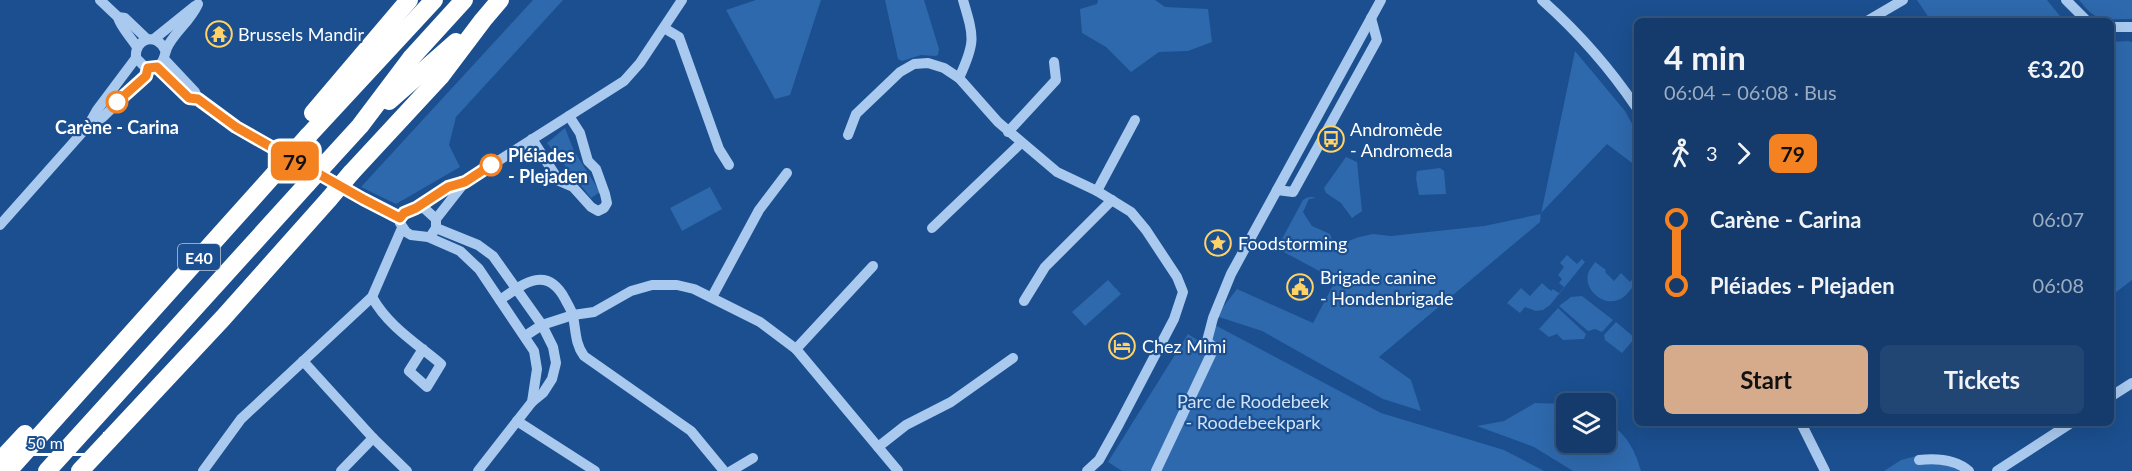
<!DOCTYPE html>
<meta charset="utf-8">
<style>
:root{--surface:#143b6b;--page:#214673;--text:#f1f3f6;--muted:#9dadc1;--line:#33557e;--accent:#d6ab8b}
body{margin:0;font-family:Lato,sans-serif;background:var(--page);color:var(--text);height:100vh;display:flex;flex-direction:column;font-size:22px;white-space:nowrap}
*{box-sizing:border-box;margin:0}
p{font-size:20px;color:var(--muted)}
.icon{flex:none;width:33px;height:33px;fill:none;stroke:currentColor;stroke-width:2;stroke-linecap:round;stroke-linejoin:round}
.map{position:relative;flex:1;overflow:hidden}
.sheet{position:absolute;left:1634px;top:18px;width:480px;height:408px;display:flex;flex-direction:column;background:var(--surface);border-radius:9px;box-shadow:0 6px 24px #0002,0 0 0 2px var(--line)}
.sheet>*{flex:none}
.badge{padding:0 12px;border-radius:9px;font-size:21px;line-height:39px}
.fabs{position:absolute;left:1556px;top:393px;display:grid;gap:12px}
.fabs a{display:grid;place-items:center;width:60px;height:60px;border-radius:9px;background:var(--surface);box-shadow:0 6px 24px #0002,0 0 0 2px var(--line);font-size:30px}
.scale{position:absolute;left:18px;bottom:15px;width:88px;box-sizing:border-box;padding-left:6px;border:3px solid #fff;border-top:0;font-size:16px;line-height:21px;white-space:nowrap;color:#fff;-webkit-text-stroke:4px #1b4f8f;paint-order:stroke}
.map>.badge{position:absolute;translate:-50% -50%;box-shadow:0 0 0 3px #fff}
.legs{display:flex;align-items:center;gap:9px;height:66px;padding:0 30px;font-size:20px}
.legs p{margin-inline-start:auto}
.overview{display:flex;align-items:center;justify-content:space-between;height:102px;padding:0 30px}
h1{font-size:33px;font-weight:700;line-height:45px}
.action{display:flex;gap:12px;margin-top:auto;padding:12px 30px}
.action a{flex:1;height:69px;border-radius:9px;background:var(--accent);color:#111;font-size:24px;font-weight:700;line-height:69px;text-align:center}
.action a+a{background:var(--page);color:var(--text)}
ul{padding:0 30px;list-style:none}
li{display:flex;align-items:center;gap:21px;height:66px;font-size:22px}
li i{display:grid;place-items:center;width:9px;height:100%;margin:0 8px;background:currentColor}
li i::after{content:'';width:15px;height:15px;margin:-8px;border:4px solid;border-radius:50%;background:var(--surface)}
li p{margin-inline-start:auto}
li:first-child i{background:linear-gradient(#0000 50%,currentColor 0)}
li:last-child i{background:linear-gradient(currentColor 50%,#0000 0)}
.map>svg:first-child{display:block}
.green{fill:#2e69ad}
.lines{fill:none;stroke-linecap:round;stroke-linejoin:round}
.minor{stroke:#a9c9ee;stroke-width:10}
.highway{stroke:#fff;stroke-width:18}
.highway-bridge{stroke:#fff;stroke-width:18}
.line-1-casing{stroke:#fff;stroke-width:14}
.line-1{stroke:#f58220;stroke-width:9}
.stop-1-dot{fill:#fff;stroke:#f58220;stroke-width:3}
.labels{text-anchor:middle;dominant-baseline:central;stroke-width:4.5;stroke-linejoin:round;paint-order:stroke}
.shield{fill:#1b4f8f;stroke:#bbcadd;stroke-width:1.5}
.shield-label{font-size:16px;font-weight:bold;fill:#fff}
.poi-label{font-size:18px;fill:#fff;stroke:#1b4f8f;text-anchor:start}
.stop-label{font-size:18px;font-weight:bold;fill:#fff;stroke:#1b4f8f}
.park-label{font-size:18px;fill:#cfe3fa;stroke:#1b4f8f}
</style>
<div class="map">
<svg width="2132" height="471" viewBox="0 0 2132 471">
<rect width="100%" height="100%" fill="#1b4f8f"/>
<g class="green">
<polygon points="533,0 563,0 456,117 449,145 460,167 396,204 361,187"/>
<polygon points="756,0 821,0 790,95 775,99 726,10"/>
<polygon points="885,0 924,0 939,49 938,55 935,56 921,55 902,61 898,59"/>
<polygon points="1098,0 1155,0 1165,7 1208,9 1212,42 1188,51 1159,52 1131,72 1106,47 1082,33 1080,9 1097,4"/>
<polygon points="1917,0 2047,0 2064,21 1931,21"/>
<path d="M2079,0H2132V19C2103,18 2099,25 2079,0Z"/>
<polygon points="2129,41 2132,42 2132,280 2111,296 2111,42"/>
<path d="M1575,51L1625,111L1636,131V166L1607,144L1541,213L1540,222L1379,357L1411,380L1421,411L1383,399L1262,331L1216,316L1237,289L1313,323L1336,280L1280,250H1276L1303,200C1310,195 1314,197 1322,200L1316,198L1309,199L1303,212L1312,226L1330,234L1333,243L1340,244L1359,237L1373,234L1391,236L1484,226L1541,214Z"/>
<polygon points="565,128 574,151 600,192 591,198 547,143"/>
<polygon points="1346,157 1357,162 1362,211 1352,218 1341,203 1326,193 1324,188"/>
<polygon points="1440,168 1444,171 1446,194 1419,195 1416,178 1417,171"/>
<polygon points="710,187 722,209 682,231 670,208"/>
<polygon points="1567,255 1577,264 1582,259 1585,262 1550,305 1543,310 1536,311 1525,307 1520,313 1507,303 1521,288 1530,296 1542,283 1551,291 1553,289 1559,293 1564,287 1559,283 1562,279 1558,275 1564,267 1560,263"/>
<path d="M1595,262L1606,270L1605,272L1614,281L1621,273L1630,282L1636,275V285L1635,284C1630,290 1625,298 1618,300C1603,306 1584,290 1588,274C1589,269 1593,266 1595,262Z"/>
<polygon points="1108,280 1121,294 1085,326 1072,312"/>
<polygon points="1582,296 1613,320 1602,332 1595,329 1588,331 1559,306 1571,297"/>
<polygon points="1558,308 1586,334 1584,339 1563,340 1557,334 1549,337 1539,329"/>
<polygon points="1616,322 1635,338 1622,353 1605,340 1604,335"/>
<polygon points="1213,324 1381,413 1504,450 1544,471 1161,471 1215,348 1209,340"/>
<polygon points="1188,334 1210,348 1152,471 1122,471 1108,462"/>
<path d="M1535,403L1566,404V442H1605V420C1626,434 1634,447 1641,471H1573L1534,447L1477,426L1504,421Z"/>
<polygon points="1916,456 1919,460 1949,466 1960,471 1884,471 1901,460"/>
</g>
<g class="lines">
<g class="minor">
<polyline points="100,0 118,17 125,18 147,39"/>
<path d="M1542,0C1578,32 1609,67 1636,107"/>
<polyline points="2066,0 2087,21"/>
<path d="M118,17C119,25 132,39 137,47"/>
<polyline points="1867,21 1903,0"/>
<polyline points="2110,27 2132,27"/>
<polyline points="664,28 679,37 719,149 729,165"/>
<polyline points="154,39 195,6"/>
<path d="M136,58L145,67C150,68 154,69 159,65C166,60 164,51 169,44C179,28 190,21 198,4"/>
<polyline points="164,59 195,92 198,99"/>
<polyline points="157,67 189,98 198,99 236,127 400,218"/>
<path d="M959,78C976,42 974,37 963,0"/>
<polyline points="91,125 103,117 145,76 148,68"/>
<polyline points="1008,132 1056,80 1054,62"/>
<polyline points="848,135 856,114 900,72 914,64 928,63 944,68 959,78 998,122 1057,172 1097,191 1131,212 1146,230 1177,277 1183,292 1174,319 1119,424 1099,460 1087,471"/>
<polyline points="532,139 559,181 573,187 591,207 598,211 604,208 607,203 605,194 596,169 588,161 580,133 569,116"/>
<polyline points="1277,190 1293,192 1377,40 1371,18"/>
<polyline points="1097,191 1135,120"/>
<polyline points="416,208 448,187 465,182 624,81 640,63 682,0"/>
<polyline points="400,218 412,209 424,208 436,219 436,228 432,234"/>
<polyline points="436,219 465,182"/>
<polyline points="400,223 406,232 411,235 428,237 460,251 479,269 534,351 537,369 532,402"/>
<path d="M0,225L88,126L97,110L136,58C134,38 157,32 165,50"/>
<polyline points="436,228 478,245 493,256 542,325 553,347 556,363 552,379 543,393 532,402 478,471"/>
<polyline points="932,228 1021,143"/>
<path d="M372,297C388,326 416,343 441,364L427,387L409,371L423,349"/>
<polyline points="712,297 759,210 787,173"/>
<path d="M500,300C524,283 547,265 565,299C568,305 572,311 573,316C576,331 575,344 584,356L691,431L724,471"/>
<polyline points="1024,301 1045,267 1112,200"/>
<polyline points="525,336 542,325 573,315 594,312 631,291 652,285 677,285 694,289 760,322 796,349 898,471"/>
<polyline points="796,349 873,266"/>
<polyline points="303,361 373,438 407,471"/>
<polyline points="2110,397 2132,383"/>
<polyline points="517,421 595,471"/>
<polyline points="1801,423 1825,471"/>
<polyline points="878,447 906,425 951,402 1013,358"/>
<path d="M1919,460C1937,458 1955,459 1969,471"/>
<polyline points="203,471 241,419 372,297 402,228"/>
<polyline points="341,471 373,438"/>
<polyline points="731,471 753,458"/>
<polyline points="1156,471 1214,348 1207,341 1213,318 1231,274 1381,0"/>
<polyline points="1997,471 2071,423"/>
</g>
<g class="highway">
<polyline points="389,101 456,42"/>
<polyline points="313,113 409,0"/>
<polyline points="308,136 434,0"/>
<polyline points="328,161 360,126 412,57 464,0"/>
<polyline points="351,173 440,77 483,20 500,0"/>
<polyline points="0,461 25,434"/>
<polyline points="8,471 277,171"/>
<polyline points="47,471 307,184"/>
<polyline points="80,471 223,318 329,199"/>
</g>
<g class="highway-bridge">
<polyline points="277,171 308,136"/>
<polyline points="307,184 328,161"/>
<polyline points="329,199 351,173"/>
</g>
</g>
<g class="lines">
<g class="line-1-casing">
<polyline id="line-1" points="117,102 146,76 148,68 157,67 189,98 198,99 236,127 363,199 400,218 404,213 416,208 448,187 465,182 491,165"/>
</g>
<use href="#line-1" class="line-1"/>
</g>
<defs>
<g id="temple-ring" transform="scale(1.35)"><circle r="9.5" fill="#1b4f8f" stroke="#ffd166" stroke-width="1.5"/><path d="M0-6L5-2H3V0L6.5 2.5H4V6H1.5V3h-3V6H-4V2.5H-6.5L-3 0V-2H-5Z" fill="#ffd166"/></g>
<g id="bus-ring" transform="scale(1.35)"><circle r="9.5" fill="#1b4f8f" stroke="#ffd166" stroke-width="1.5"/><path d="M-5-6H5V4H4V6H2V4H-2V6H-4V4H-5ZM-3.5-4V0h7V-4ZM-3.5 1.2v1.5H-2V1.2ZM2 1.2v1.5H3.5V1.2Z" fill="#ffd166"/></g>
<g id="sight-ring" transform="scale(1.35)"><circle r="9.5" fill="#1b4f8f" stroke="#ffd166" stroke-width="1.5"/><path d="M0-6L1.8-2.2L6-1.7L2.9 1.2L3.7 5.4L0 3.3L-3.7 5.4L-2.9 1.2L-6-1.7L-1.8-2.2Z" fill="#ffd166"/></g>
<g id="civic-ring" transform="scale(1.35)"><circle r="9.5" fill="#1b4f8f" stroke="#ffd166" stroke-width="1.5"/><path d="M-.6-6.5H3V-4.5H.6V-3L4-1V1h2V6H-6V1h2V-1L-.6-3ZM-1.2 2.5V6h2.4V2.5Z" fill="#ffd166"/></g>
<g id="hotel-ring" transform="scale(1.35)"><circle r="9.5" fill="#1b4f8f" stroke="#ffd166" stroke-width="1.5"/><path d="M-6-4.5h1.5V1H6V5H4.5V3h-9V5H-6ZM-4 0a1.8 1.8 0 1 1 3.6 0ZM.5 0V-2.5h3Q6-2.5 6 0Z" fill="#ffd166"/></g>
</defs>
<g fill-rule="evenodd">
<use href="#temple-ring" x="219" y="34"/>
<use href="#bus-ring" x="1331" y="139"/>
<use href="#sight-ring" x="1218" y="243"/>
<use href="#civic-ring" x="1300" y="287"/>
<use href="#hotel-ring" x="1122" y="346"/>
</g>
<g class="stop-1-dot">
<circle cx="117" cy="102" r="10"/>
<circle cx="491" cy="165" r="10"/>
</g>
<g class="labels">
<rect class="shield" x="178" y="244" width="42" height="26" rx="4.5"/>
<g class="shield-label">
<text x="199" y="257">E40</text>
</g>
<g class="poi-label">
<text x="238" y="34">Brussels Mandir</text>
<text x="1350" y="129">Andromède<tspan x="1350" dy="21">- Andromeda</tspan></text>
<text x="1238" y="243">Foodstorming</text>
<text x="1320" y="277">Brigade canine<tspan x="1320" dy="21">- Hondenbrigade</tspan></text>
<text x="1142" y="346">Chez Mimi</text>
</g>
<g class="stop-label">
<text x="117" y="127">Carène - Carina</text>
<text x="508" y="155" text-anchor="start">Pléiades<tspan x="508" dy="21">- Plejaden</tspan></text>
</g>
<g class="park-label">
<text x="1253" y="401">Parc de Roodebeek<tspan x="1253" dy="21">- Roodebeekpark</tspan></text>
</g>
</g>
</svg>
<div class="fabs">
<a><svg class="icon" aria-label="layers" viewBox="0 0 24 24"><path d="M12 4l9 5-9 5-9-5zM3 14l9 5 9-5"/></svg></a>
</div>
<div class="scale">50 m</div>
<b class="badge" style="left:295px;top:161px;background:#f58220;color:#111">79</b>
<section class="sheet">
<div class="overview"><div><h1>4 min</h1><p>06:04 – 06:08 · Bus</p></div><b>€3.20</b></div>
<div class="legs"><svg class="icon" aria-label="walk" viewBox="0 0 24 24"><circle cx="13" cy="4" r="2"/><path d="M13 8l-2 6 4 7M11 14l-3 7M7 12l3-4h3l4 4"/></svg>3<svg class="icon" aria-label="forward" viewBox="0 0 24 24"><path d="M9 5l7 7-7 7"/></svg><b class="badge" style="background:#f58220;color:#111">79</b></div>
<ul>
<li><i style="color:#f58220"></i><b>Carène - Carina</b><p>06:07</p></li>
<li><i style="color:#f58220"></i><b>Pléiades - Plejaden</b><p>06:08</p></li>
</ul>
<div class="action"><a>Start</a><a>Tickets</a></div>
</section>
</div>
